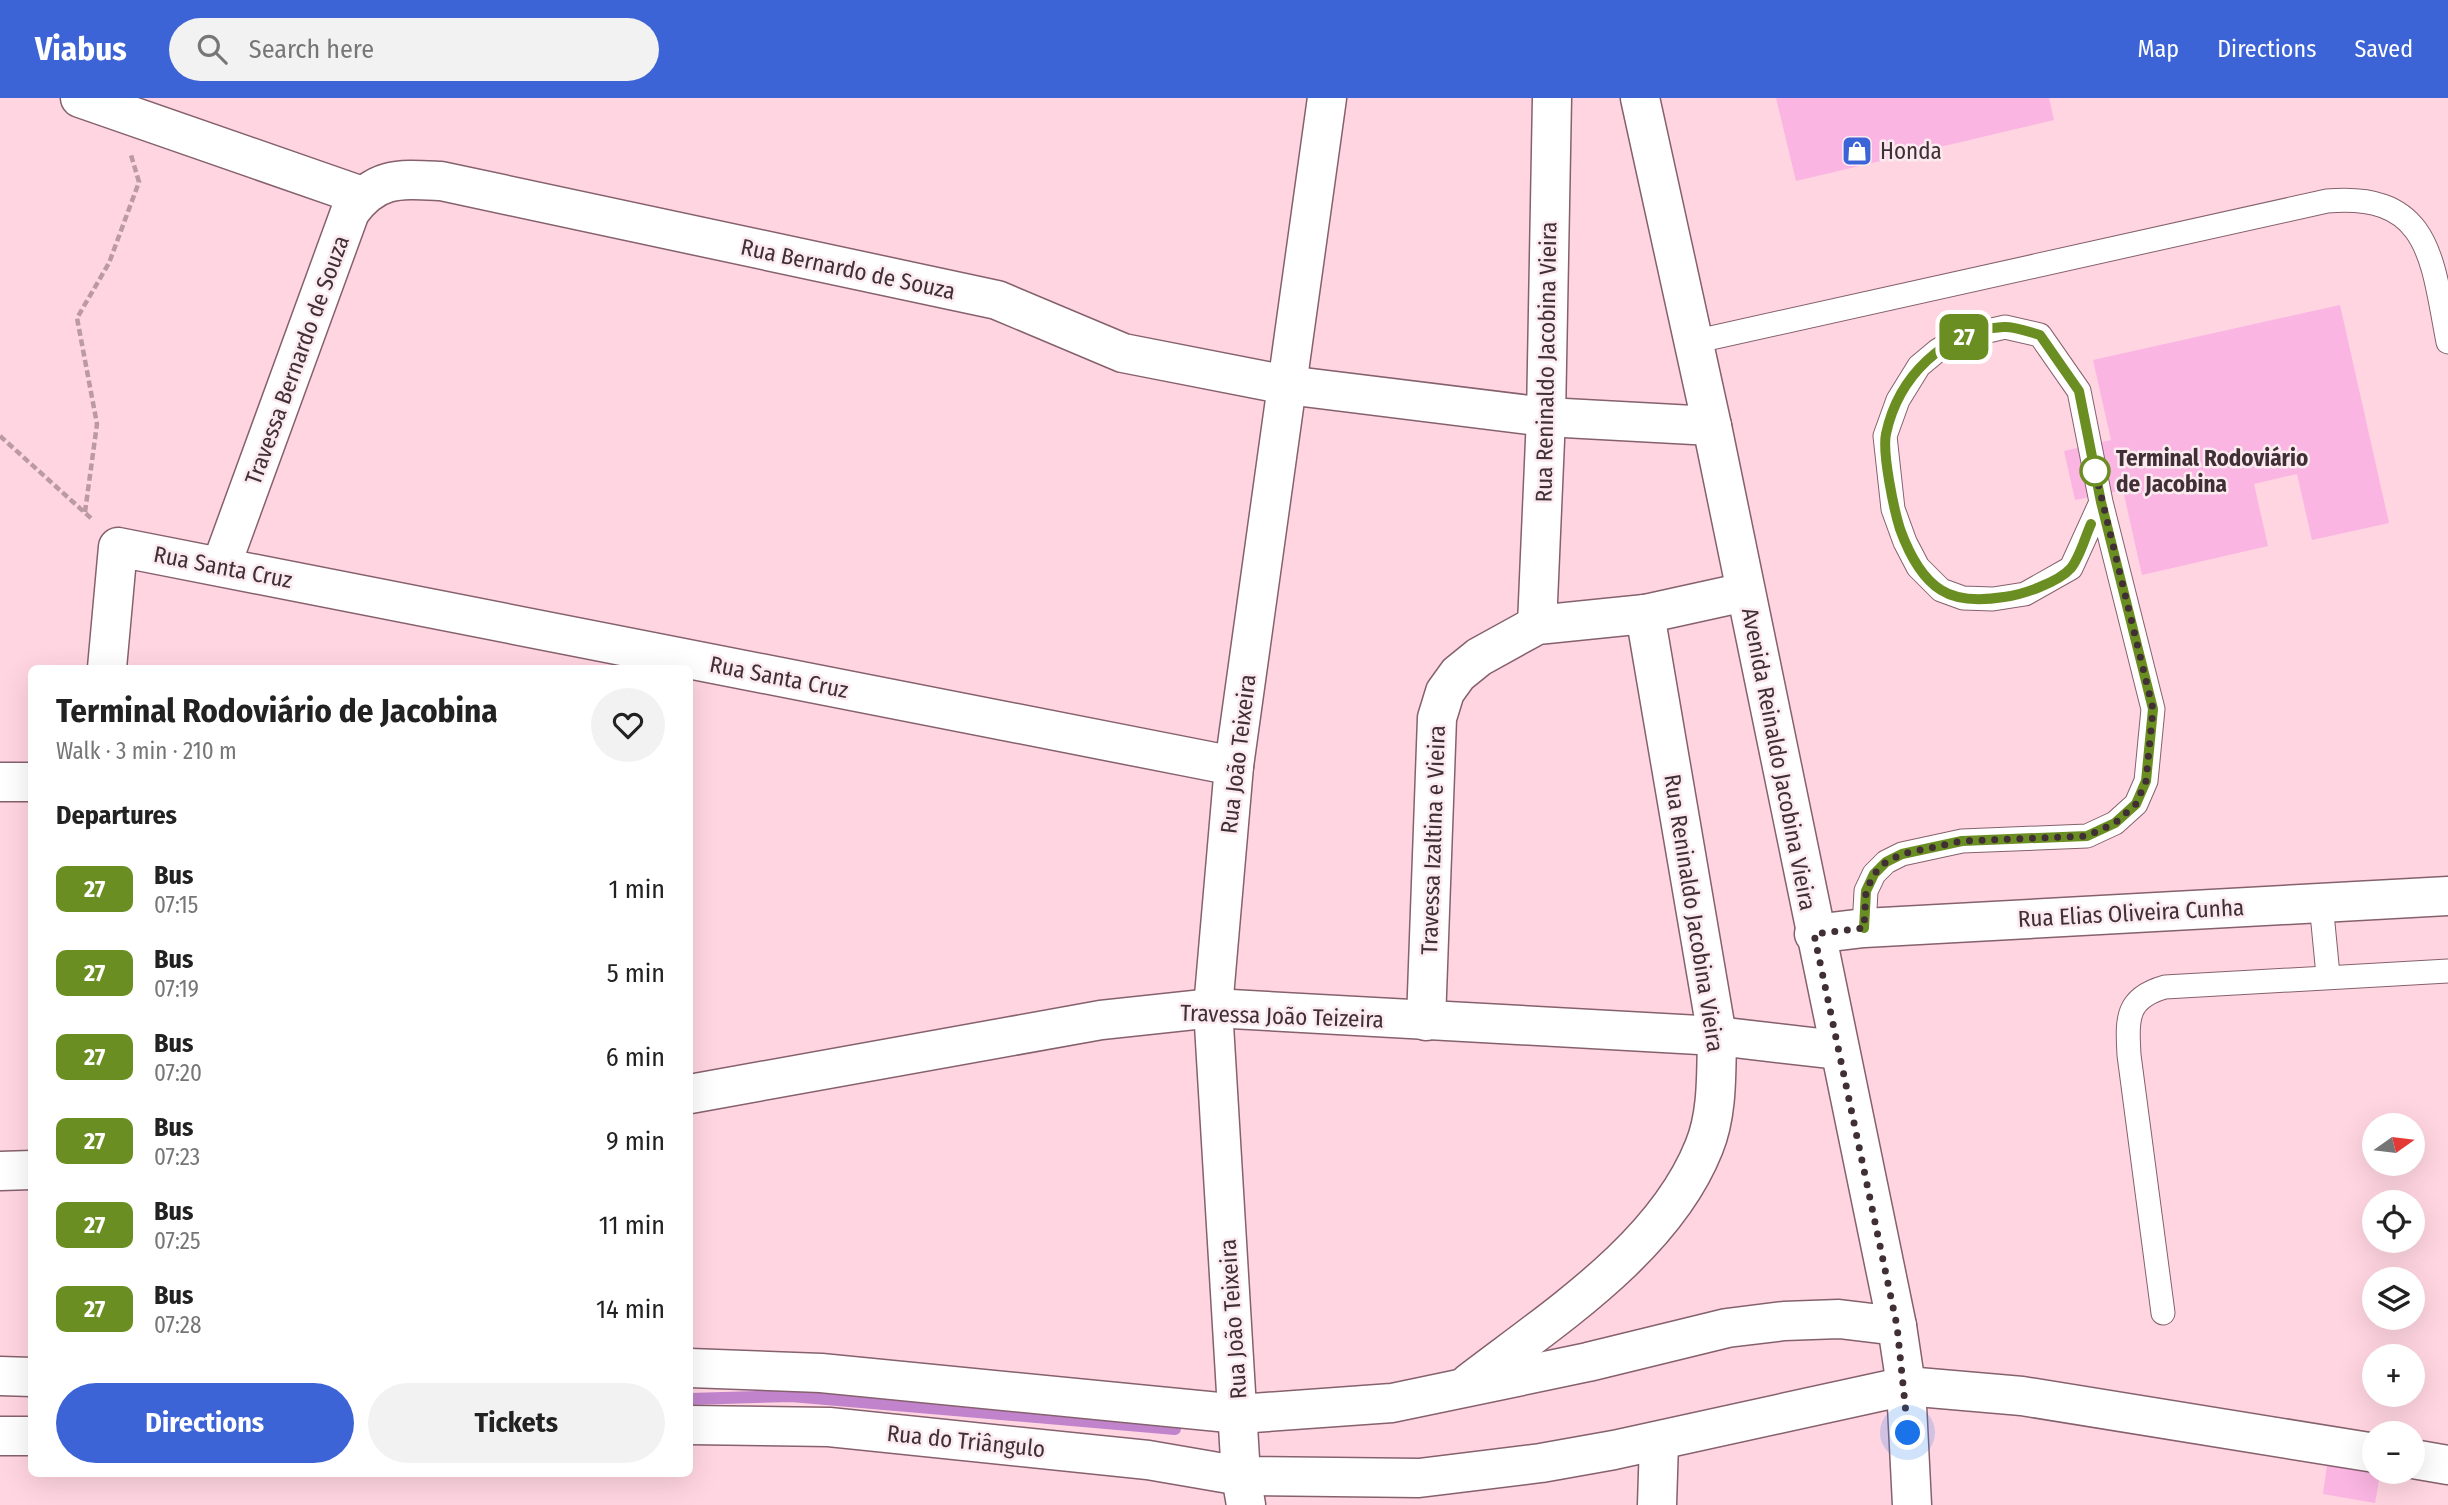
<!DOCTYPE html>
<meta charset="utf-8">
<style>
:root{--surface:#fff;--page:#f2f2f2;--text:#222;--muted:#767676;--accent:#3d64d6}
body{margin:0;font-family:"Fira Sans Condensed",sans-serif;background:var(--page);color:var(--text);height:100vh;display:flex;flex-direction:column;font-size:26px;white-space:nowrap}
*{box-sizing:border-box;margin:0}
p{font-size:23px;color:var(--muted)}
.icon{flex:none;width:38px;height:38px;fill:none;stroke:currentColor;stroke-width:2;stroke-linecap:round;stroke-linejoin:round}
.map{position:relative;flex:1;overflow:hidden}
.panel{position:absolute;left:28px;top:567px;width:665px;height:812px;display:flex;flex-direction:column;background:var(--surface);border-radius:10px;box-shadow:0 7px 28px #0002}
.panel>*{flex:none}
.badge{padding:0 14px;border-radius:10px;font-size:24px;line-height:46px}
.needle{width:46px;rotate:76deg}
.buttons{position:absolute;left:2362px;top:1015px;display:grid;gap:14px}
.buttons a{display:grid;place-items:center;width:63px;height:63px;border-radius:50%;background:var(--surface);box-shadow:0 7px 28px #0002;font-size:35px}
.you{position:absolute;width:35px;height:35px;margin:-18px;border:5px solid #fff;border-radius:50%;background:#1a73e8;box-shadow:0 0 0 10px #1a73e833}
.map>.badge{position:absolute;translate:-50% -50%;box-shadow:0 0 0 4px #fff}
h2{padding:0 28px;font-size:26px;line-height:63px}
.round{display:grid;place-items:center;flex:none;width:74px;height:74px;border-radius:37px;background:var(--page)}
.overview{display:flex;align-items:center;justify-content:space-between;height:119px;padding:0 28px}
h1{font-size:33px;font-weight:700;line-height:52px}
.primary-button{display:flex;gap:14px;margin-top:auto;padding:14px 28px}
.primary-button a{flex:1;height:80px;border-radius:42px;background:var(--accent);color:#fff;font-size:28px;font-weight:700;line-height:80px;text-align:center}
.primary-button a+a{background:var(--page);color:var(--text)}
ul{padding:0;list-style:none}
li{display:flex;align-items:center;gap:21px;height:84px;padding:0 28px}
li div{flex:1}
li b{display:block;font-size:26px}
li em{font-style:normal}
li .badge{min-width:77px;font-weight:700;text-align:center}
header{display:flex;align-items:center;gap:42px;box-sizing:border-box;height:98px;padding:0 35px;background:var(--accent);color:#fff}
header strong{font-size:33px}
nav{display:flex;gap:38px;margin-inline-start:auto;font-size:24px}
.search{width:490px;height:63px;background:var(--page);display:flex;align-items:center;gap:18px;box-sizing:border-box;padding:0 24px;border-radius:38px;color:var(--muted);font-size:26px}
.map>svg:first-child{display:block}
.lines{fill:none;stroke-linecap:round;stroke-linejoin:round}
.stream{stroke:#c184cc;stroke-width:12}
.building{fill:#fab5e2}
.lane-casing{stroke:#85616d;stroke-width:25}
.street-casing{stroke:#85616d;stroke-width:41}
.primary-casing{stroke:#85616d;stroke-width:41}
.path{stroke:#bb9aa3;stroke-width:4.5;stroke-dasharray:7 3.5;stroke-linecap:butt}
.lane{stroke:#fff;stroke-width:23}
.street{stroke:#fff;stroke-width:38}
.primary{stroke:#fff;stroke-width:38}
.line-casing{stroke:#fff;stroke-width:16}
.line{stroke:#6b8e23;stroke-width:10}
.walk{stroke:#402f34;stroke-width:7;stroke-dasharray:0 12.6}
.stop-dot{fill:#fff;stroke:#6b8e23;stroke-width:3.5}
.labels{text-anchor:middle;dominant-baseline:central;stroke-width:5;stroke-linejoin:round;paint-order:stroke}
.poi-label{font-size:23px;fill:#402f34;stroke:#fbeaef;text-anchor:start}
.street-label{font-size:23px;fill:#402f34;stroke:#fbeaef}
.stop-label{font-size:23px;font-weight:bold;fill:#402f34;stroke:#fbeaef;text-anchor:start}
</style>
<header>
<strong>Viabus</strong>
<div class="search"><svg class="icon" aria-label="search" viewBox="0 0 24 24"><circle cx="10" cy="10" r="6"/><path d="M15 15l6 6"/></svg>Search here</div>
<nav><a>Map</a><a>Directions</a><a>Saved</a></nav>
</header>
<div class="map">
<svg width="2448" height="1407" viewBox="0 0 2448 1407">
<rect width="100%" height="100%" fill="#ffd5e1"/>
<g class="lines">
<polyline class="stream" points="690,1301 791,1298 1175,1331"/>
</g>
<g class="building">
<polygon points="1776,0 2049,0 2054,22 1796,83"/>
<polygon points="2340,207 2389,425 2312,442 2297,376 2254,386 2268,448 2142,477 2123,392 2075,402 2064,353 2111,342 2093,262"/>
<polygon points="2327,1367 2380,1377 2375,1405 2323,1396"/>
</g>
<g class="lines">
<g class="lane-casing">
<g id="lane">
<path d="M1693,244L2327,103C2431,94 2432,162 2448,244"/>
<polyline points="2321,805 2328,877"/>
<polyline points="1864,830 1866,793 1874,776 1886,764 1902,756 1962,743 2087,738 2115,725 2136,706 2146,683 2153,611 2101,404 2079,293 2040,237 2005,229 1958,240 1937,253 1919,268 1898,302 1885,338 1893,411 1905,444 1918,469 1941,492 1963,500 1993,501 2025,496 2071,470 2101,404"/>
<path d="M2163,1215L2129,957C2127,920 2126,900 2165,889L2448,873"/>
</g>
</g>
<g class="street-casing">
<g id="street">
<polyline points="80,0 362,98"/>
<path d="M221,468L350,114C376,78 400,81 441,83L997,202L1123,255L1287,287L1546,319L1712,328"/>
<polyline points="1537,527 1546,319 1552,0"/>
<polyline points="107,570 118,449 1234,668"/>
<polyline points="0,684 32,684"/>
<polyline points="1814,836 1864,830 2448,798"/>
<polyline points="1426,923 1437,620 1445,594 1458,576 1479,559 1537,527 1645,516 1745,494"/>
<polyline points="690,996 1101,922 1213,910 1717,938 1838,952"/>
<polyline points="0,1073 32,1072"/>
<polyline points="690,1270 821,1275 1239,1316 1392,1305 1588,1264 1727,1230 1784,1223 1839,1221 1897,1228"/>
<polyline points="0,1278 32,1279"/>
<path d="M1469,1285C1552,1221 1664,1150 1704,1049C1718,1015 1716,974 1717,938L1645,516"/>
<polyline points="690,1327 829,1329 1148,1362 1241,1378 1419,1380 1541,1365 1614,1352 1906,1288 2022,1298 2375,1355"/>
<polyline points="0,1338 32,1338"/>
<polyline points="2413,1361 2448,1367"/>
<polyline points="1246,1407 1241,1378 1213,910 1234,668 1327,0"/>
<polyline points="1657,1407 1659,1344"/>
</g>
</g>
<g class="primary-casing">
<polyline id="primary" points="1640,0 1712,328 1897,1228 1906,1288 1912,1407"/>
</g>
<g class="path">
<polyline points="0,338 93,422"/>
<polyline points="85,414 97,326 77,220 109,165 139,84 131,57"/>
</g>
<use href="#lane" class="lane"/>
<use href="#street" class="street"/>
<use href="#primary" class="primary"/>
</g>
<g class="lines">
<g class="line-casing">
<path id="line" d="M1864,830L1866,793L1874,776L1886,764L1902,756L1962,743L2087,738L2115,725L2136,706L2146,683L2153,611L2101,404L2079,293L2040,237C2029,234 2014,228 2003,229C1944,233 1898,279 1886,336C1882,355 1894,412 1900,431C1908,453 1920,479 1941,492C1958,503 1985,502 2004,499C2022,497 2059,484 2071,470C2080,459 2085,439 2091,426"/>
</g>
<use href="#line" class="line"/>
<polyline class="walk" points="1908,1335 1897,1228 1814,836 1864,830 1866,793 1874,776 1886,764 1902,756 1962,743 2087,738 2115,725 2136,706 2146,683 2153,611 2095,373"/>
</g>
<defs>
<g id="shop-square" transform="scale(1.575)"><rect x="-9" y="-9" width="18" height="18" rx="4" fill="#3d64d6" stroke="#fbeaef"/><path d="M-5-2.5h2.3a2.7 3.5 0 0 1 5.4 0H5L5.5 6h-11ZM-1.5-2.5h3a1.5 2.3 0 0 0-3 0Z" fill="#fff"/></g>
</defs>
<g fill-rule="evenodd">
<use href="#shop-square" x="1857" y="53"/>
</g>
<circle class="stop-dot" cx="2095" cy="373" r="14"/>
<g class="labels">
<g class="poi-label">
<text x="1880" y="53">Honda</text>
</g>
<g class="street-label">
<text transform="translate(848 171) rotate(12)">Rua Bernardo de Souza</text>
<text transform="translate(297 262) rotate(-70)">Travessa Bernardo de Souza</text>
<text transform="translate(1546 264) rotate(-89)">Rua Reninaldo Jacobina Vieira</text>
<text transform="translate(223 469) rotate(11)">Rua Santa Cruz</text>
<text transform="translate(779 579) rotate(11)">Rua Santa Cruz</text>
<text transform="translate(1238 656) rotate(-83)">Rua João Teixeira</text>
<text transform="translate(1779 661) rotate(79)">Avenida Reinaldo Jacobina Vieira</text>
<text transform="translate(1433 742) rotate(-88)">Travessa Izaltina e Vieira</text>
<text transform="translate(1694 815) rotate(81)">Rua Reninaldo Jacobina Vieira</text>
<text transform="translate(2131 815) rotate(-3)">Rua Elias Oliveira Cunha</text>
<text transform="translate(1282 918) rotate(2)">Travessa João Teizeira</text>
<text transform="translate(1233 1221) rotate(-94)">Rua João Teixeira</text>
<text transform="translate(966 1343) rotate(6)">Rua do Triângulo</text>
</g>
<g class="stop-label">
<text x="2116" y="360">Terminal Rodoviário<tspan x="2116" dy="26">de Jacobina</tspan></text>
</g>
</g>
</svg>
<div class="buttons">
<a><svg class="needle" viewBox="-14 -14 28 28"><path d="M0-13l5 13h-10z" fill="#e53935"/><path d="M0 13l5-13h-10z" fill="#767676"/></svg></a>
<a><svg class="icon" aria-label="locate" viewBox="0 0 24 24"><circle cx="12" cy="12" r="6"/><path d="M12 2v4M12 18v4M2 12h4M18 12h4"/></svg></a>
<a><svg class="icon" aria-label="layers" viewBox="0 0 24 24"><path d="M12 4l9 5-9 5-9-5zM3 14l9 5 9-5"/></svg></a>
<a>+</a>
<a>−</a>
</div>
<div class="you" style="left:1908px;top:1335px"></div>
<b class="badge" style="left:1964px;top:239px;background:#6b8e23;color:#fff">27</b>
<section class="panel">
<div class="overview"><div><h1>Terminal Rodoviário de Jacobina</h1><p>Walk · 3 min · 210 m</p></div><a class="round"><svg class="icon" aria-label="heart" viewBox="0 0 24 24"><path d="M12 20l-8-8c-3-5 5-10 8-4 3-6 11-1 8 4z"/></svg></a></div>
<h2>Departures</h2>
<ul>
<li><span class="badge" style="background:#6b8e23;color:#fff">27</span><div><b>Bus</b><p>07:15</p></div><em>1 min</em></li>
<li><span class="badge" style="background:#6b8e23;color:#fff">27</span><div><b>Bus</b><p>07:19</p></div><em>5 min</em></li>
<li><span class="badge" style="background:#6b8e23;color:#fff">27</span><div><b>Bus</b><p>07:20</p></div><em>6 min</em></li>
<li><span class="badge" style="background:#6b8e23;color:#fff">27</span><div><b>Bus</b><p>07:23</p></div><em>9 min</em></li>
<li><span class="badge" style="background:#6b8e23;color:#fff">27</span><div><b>Bus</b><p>07:25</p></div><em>11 min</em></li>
<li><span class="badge" style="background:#6b8e23;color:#fff">27</span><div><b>Bus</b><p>07:28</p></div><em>14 min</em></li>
</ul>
<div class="primary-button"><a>Directions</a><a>Tickets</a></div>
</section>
</div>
